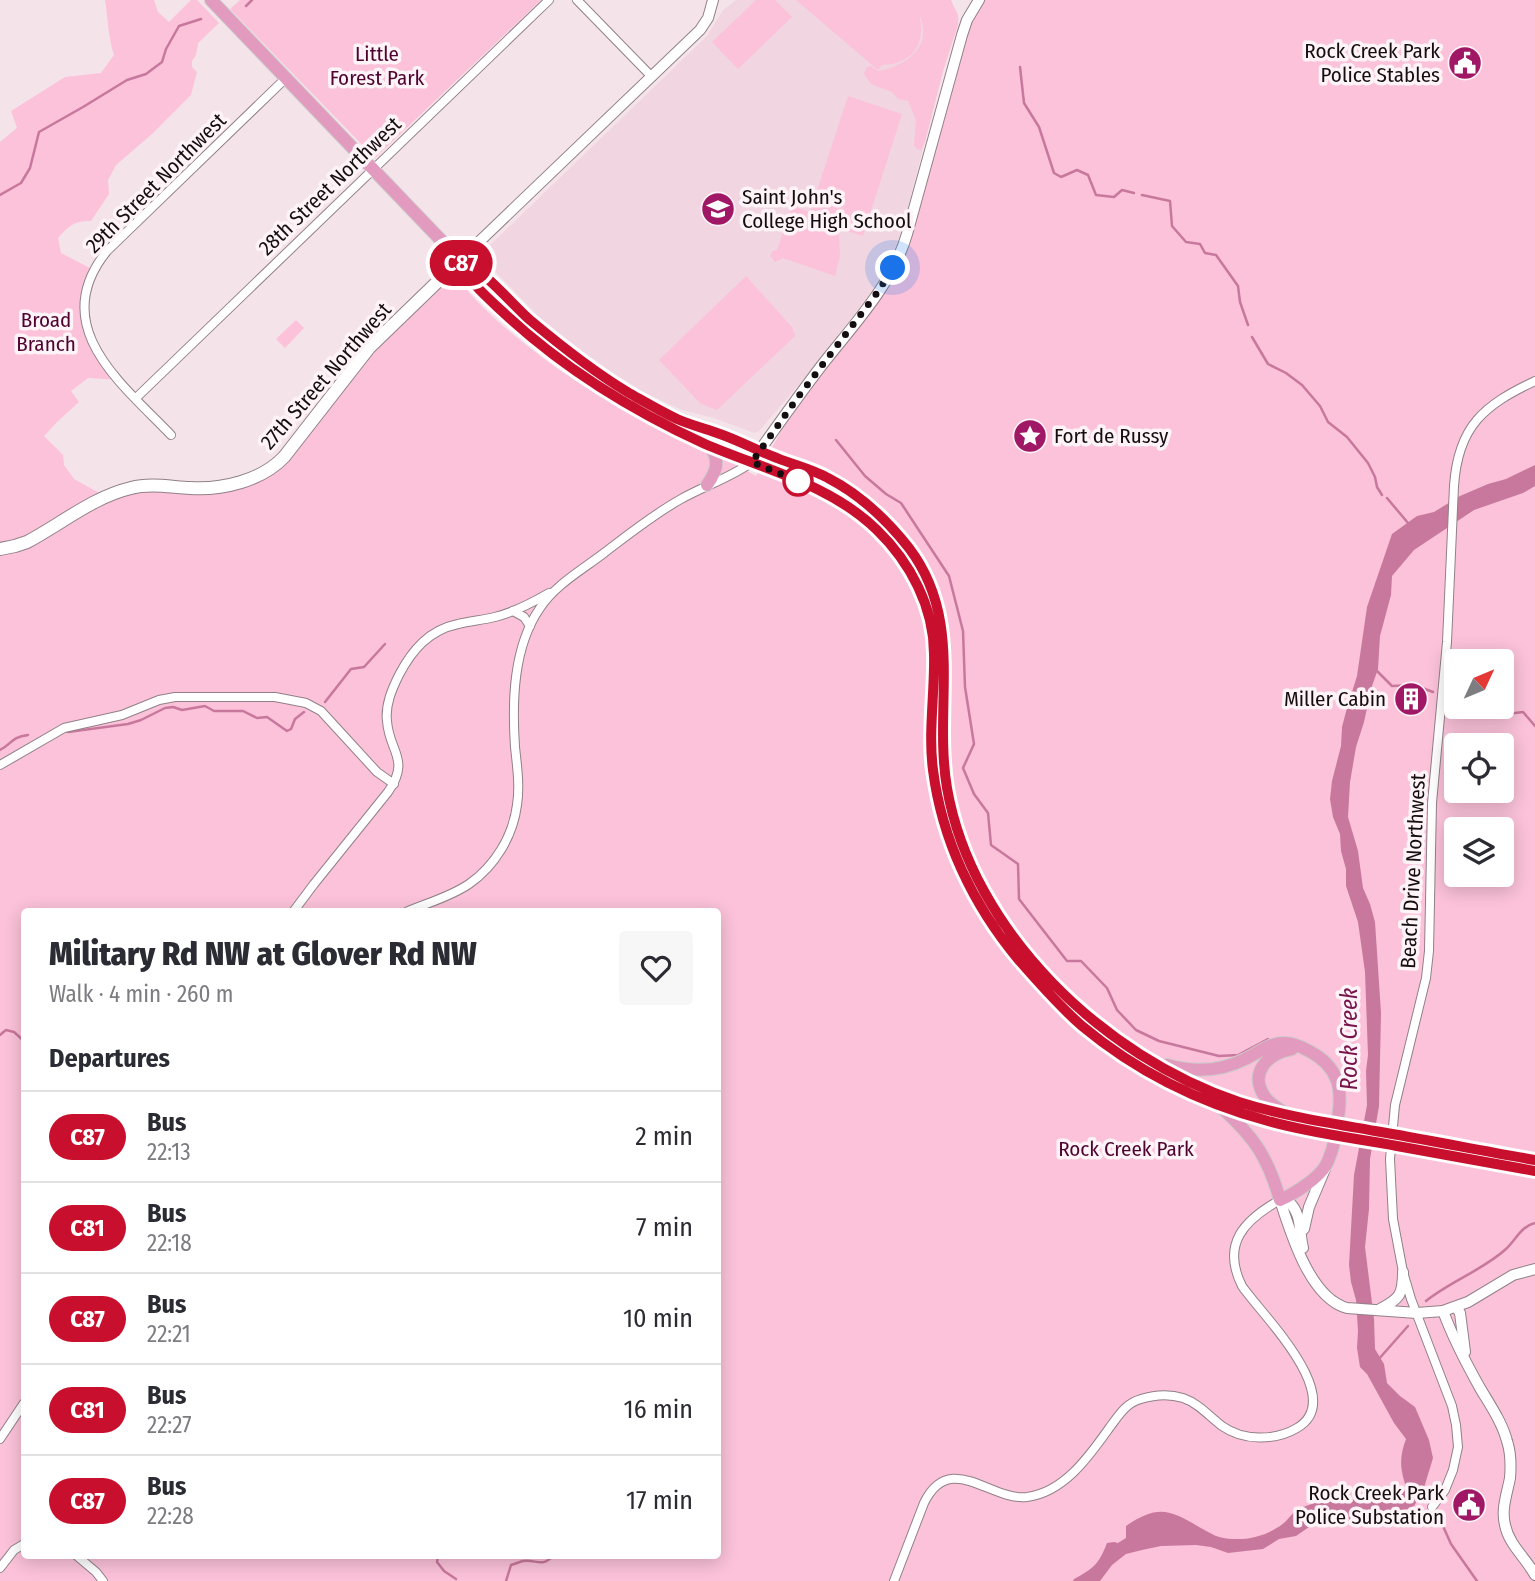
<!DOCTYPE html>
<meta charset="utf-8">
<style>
:root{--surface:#fff;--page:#f7f7f7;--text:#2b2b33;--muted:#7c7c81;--line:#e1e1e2}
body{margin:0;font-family:"Fira Sans Condensed",sans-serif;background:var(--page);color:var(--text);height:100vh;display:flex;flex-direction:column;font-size:26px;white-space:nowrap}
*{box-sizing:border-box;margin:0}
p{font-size:23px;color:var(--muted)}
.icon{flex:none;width:38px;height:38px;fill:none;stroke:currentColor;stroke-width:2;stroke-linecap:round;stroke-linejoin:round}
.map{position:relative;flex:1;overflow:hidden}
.details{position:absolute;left:21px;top:908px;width:700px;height:651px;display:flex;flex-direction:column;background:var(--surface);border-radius:7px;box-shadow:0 4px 18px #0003}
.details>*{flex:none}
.badge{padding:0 14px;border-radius:23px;font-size:24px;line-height:46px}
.needle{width:46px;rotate:46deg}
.controls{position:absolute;left:1444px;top:649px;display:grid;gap:14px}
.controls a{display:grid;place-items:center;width:70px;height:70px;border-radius:7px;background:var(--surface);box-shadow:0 4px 18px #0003;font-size:35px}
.you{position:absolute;width:35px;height:35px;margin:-18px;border:5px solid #fff;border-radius:50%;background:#1a73e8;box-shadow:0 0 0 10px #1a73e833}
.map>.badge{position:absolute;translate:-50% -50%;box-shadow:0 0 0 4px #fff}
h2{padding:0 28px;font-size:26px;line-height:63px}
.round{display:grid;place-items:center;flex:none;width:74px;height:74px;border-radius:7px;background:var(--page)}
.head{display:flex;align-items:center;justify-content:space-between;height:119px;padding:0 28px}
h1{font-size:33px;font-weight:800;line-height:52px}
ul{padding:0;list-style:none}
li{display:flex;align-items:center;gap:21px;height:91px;padding:0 28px;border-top:2px solid var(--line)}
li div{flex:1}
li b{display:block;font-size:26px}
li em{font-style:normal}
li .badge{min-width:77px;font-weight:700;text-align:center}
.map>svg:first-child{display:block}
.built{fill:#f1d6e1}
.green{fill:#fbc2d9;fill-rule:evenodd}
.water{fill:#c8789c}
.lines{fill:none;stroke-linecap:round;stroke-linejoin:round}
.stream{stroke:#c8789c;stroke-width:2.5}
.minor-casing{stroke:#918087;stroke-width:10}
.tertiary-casing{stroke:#918087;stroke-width:12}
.secondary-casing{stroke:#918087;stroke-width:14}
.primary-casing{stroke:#cbcaca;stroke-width:14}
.minor{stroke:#fff;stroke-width:8}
.tertiary{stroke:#fff;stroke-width:10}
.secondary{stroke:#fff;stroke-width:12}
.primary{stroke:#e29bbe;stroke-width:12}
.primary-bridge-casing{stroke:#cbcaca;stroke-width:14;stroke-linecap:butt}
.primary-bridge{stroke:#e29bbe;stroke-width:12}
.line-casing{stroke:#fff;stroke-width:16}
.line{stroke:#c8102e;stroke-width:10}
.walk{stroke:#140e10;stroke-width:7;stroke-dasharray:0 12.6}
.stop-dot{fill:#fff;stroke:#c8102e;stroke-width:3.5}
.labels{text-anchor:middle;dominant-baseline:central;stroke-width:7;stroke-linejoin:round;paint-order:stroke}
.poi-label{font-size:21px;fill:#140e10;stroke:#fef3f7;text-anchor:end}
.park-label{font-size:21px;fill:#4e042f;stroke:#fef3f7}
.street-label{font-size:21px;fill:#140e10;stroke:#fef3f7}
.water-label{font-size:23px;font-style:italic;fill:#76144b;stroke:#fef3f7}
</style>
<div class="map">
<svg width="1535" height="1581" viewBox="0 0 1535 1581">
<rect width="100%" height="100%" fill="#f5e3ea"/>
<polygon class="built" points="736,0 914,0 954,30 901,233 888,265 873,290 802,381 759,431 754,433 714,418 682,410 643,392 602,366 547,325 485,261 483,256 488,247 707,36 723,10"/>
<g class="green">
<path d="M105,0H154L158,12L169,22L191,0H197L219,23L198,43L196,55L192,61V67L197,72L191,95L152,134L116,165L108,180L109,194L91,221C73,221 69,226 58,238L61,253L90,268V269L97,273L89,299L88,313L92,329V340L121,380L88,378L71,391L79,402L57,422L44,436L63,455L64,465L74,479L103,495L40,534L0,547V142L17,128L11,111L65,77L101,73L114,55C108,37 108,18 105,0Z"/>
<polygon points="240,0 541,0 375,158 230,9"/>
<polygon points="756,0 775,0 792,17 738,69 712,42"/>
<path d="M796,0H951C955,11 960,12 958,25L943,71L925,142L921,150L917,149L914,146L916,120L908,101L898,99L892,92L871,84L864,74L866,68L871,66L878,71C907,66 934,46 919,14C926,42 915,64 882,65L878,70Z"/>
<path d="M984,0H1535V1581H0V555L25,549L65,525L121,496L155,490L212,495L240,489L260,481L371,353L446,283H456L459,281C505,337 581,388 645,422C682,441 721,455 756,476L783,428L885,289L968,27ZM1456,662H1502V707H1456ZM1456,746H1502V791H1456ZM1456,830H1502V875H1456ZM24,912H718V1556H24Z"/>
<polygon points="848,96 902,114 863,236 831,226 839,235 840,256 835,276 783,258 775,262 770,256 773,251 777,250 792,206 810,212"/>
<polygon points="746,276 792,327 795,336 717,410 701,404 659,360"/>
<polygon points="296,320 304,328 285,348 276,339"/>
</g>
<path class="water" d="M1535,465V486L1523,493L1474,510L1414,550L1392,576L1391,595L1380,636L1378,669L1372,686L1364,722L1356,747L1350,782L1348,817L1358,851L1363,888L1370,904L1375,922L1381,1013L1379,1106L1370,1159L1369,1209L1365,1247L1374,1319L1375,1349L1384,1364L1387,1383L1400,1396L1415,1407L1429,1440L1433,1458L1423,1491L1414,1506L1396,1514L1358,1522L1340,1520L1312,1525L1296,1536L1279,1539L1263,1549L1228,1553L1211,1547L1196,1545L1161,1546L1142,1550L1126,1554L1112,1565L1100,1581H1073L1074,1579C1093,1569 1099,1564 1107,1543L1114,1542L1118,1543L1126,1538V1526C1157,1505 1169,1509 1199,1527C1212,1534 1218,1539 1234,1539C1251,1540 1270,1534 1284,1523C1289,1519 1292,1512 1299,1509C1326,1495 1365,1499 1394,1500L1406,1487C1400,1468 1399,1458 1406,1439L1394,1423L1367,1374L1360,1367L1357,1348L1358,1331L1356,1300L1351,1282L1349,1265L1354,1175L1367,1105L1366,1071L1368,1055L1365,972L1358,922L1346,886V869L1341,851L1340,834L1333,817L1330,799L1332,781L1341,746L1342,727L1347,708L1357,676L1367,607L1392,534L1417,516L1434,512L1460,496L1488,484L1506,479Z"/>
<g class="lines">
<g class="stream">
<polyline points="246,6 252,0"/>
<polyline points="1020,67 1024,103 1039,127 1054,173 1061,177 1077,170 1088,175 1096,195 1114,197 1122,190 1134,193"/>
<polyline points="0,195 21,183 30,168 39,132 83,107 127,80 146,74 162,62 166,49 179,26 201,19"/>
<polyline points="1142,195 1170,201 1172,226 1186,242 1200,244 1205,253 1216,255 1238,286 1240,302 1248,325"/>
<polyline points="1252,337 1268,364 1286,373 1302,385 1320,406 1328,422 1347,437 1368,463 1375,477 1377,487 1382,495"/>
<polyline points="836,440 865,476 886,494 901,503 949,576 963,631 965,687 974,744 963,768 974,794 988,813 991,845 1018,864 1019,899 1067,961 1081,961 1107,988 1117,1010 1136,1030 1159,1041 1219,1056 1238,1055 1268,1039"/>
<polyline points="1387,498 1408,523 1408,526"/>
<polyline points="1375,669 1392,686 1414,685 1433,692"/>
<polyline points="1454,699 1456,701"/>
<polyline points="325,702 351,669 364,667 385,644"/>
<polyline points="1461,707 1463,710 1479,711 1499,715 1523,712 1535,726"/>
<polyline points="68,732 128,724 141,720 165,708 173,707 182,710 205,706 214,711 243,711 257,718 267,717 287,731 291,729 295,719 304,712"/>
<path d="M0,750C12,744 11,737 28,735"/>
<polyline points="0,1035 6,1030 14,1032 24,1041"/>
<path d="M1426,1301C1451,1281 1483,1270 1506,1249C1516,1240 1521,1226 1535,1223"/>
<polyline points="1378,1360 1408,1326"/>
<polyline points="1438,1515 1451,1544 1477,1581"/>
<polyline points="438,1556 437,1562 444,1571 456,1579"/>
<path d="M506,1581L511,1565C515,1564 519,1562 523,1561C536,1559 542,1568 553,1556"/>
</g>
<g class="minor-casing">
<g id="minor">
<polyline points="577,0 652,77"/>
<polyline points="136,398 549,0"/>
<path d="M171,435C122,384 46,326 107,251L286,78"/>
<polyline points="513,611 524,617 530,626"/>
<polyline points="0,765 64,728 122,715 159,700 175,697 275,697 306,703 321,711 377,772 394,784"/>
<path d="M293,912L314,884L388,792C411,759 389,752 387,721C385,705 392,689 399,675C412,650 429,630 458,624C470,621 483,620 495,617C514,612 532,603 549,593"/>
<path d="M406,912C427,903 450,897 469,884C495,866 513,836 517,805C520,786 517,766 515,747C512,702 513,647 540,608C555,585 582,570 604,553C629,534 654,514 681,499C704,486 732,477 752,462"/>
<polyline points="0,1439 24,1403"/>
<path d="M1432,1507L1445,1490L1453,1470L1458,1447L1456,1425L1452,1406L1411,1299L1403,1272L1393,1219L1390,1159L1395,1105L1426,978L1429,951L1432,803L1447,642L1454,486C1458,426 1484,405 1535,381"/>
<polyline points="77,1556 96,1572 103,1581"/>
<polyline points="0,1568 14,1550 24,1544"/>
<path d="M894,1581L924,1503C950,1450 990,1501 1027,1497C1065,1492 1090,1455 1110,1427C1119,1415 1126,1403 1141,1399C1154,1395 1170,1394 1183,1398C1198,1403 1209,1416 1222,1426C1243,1441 1275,1441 1297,1428C1349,1398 1260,1313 1242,1286C1221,1244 1244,1220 1280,1200"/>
</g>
</g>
<g class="tertiary-casing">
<g id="tertiary">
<polyline points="460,260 700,30 708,18 713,0"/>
<path d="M755,457C777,426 799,395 822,365C854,324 892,285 907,234L962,35L967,20L979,0"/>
<polyline points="1304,1229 1309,1207 1325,1169"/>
<path d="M1303,1248C1299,1232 1302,1214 1289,1202L1280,1200C1291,1234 1310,1298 1347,1308L1417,1313L1443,1311L1468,1302L1513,1275L1535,1269"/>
<polyline points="1456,1307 1460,1313 1465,1352"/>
<path d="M1380,1309C1400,1299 1403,1294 1403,1272"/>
<path d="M1443,1311C1453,1338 1466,1363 1480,1388C1490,1405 1502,1422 1507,1441C1511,1453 1511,1466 1510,1478C1507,1494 1501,1509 1505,1525C1509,1545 1526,1558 1535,1575"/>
</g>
</g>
<g class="secondary-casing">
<path id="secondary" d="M0,549L15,546L27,542C61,524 93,497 131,488C150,483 170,487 190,488C222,490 261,481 284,457L369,348L460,260"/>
</g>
<g class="primary-casing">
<g id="primary">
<path d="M211,0L460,260L471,262C527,320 588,372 660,410C679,420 700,427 720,434C739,441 756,449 774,457C792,465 812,469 829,478C860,495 890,522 911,551C961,621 936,688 944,766C959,907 1070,1026 1195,1084C1231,1101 1269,1111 1307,1119"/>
<path d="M460,260L463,270C518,330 583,380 654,419C739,465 870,485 915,579C924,598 931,619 933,640C936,655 933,671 933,687C932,708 932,730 932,751C940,900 1054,1027 1184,1091C1222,1110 1264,1121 1305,1130"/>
<path d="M707,485C717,471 721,458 708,445"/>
<path d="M1167,1065C1193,1072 1220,1072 1245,1059C1258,1053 1269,1043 1284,1043C1293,1043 1302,1047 1309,1051C1338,1066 1343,1088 1338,1118C1337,1129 1335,1140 1332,1150C1330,1155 1329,1160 1326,1165C1319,1178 1294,1194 1280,1200C1268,1158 1255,1138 1223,1109"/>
<path d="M1282,1111C1276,1107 1269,1103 1265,1097C1248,1073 1268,1053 1292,1049"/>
<polyline points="1422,1139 1535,1160"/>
<polyline points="1420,1150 1535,1170"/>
</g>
</g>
<use href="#minor" class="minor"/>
<use href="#tertiary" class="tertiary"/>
<use href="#secondary" class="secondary"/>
<use href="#primary" class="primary"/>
<g class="primary-bridge-casing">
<g id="primary-bridge">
<polyline points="1307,1119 1422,1139"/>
<polyline points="1305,1130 1420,1150"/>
</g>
</g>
<use href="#primary-bridge" class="primary-bridge"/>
</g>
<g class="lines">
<g class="line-casing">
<path id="line" d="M1535,1160C1482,1151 1429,1140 1375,1131C1330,1123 1283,1116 1239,1102C1104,1057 972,932 947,788C933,705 965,622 909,548C887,520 859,494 828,478C812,469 794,465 777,458C758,451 740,441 720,434C706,429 691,425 677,419C660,411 645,402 629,393C594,372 561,346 530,320C513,305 479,265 460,260C465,279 489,299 504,313C562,367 633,411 705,444C763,469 830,484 877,530C910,562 934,607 934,654C935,692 928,732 933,770C942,840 973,905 1018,959C1038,982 1059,1006 1082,1026C1136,1071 1201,1103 1268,1121C1310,1133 1354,1138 1397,1146C1443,1154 1489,1163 1535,1171"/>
</g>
<use href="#line" class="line"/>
<polyline class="walk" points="798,481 801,482 752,462 798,397 877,293 893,268"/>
</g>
<defs>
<g id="civic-disc" transform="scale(1.75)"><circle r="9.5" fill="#9f1765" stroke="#fef3f7"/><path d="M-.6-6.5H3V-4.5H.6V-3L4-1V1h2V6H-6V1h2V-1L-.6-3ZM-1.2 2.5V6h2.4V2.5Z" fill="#fff"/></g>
<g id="school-disc" transform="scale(1.75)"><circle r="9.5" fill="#9f1765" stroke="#fef3f7"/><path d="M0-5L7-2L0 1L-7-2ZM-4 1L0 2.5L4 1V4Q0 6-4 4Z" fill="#fff"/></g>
<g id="sight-disc" transform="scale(1.75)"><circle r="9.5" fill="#9f1765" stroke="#fef3f7"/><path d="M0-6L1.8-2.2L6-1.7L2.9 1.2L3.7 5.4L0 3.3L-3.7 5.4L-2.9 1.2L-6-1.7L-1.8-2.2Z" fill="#fff"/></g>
<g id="building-disc" transform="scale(1.75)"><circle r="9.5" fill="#9f1765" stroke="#fef3f7"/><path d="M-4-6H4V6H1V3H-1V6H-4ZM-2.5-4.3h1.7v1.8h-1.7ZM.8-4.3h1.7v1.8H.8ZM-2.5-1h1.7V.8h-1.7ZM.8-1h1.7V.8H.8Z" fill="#fff"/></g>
</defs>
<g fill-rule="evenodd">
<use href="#civic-disc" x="1465" y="63"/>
<use href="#school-disc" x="718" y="209"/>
<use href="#sight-disc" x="1030" y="436"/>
<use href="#building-disc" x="1411" y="699"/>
<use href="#civic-disc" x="1469" y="1505"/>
</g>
<circle class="stop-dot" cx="798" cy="481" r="14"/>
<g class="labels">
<g class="poi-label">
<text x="1440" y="51">Rock Creek Park<tspan x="1440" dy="24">Police Stables</tspan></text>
<text x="742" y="197" text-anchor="start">Saint John's<tspan x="742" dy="24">College High School</tspan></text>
<text x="1054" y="436" text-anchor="start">Fort de Russy</text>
<text x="1386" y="699">Miller Cabin</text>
<text x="1444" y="1493">Rock Creek Park<tspan x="1444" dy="24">Police Substation</tspan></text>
</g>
<g class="park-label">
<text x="377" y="54">Little<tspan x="377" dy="24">Forest Park</tspan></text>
<text x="46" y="320">Broad<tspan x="46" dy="24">Branch</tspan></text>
<text x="1126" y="1149">Rock Creek Park</text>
</g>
<g class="street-label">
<text transform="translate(156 183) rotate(-45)">29th Street Northwest</text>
<text transform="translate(330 186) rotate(-44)">28th Street Northwest</text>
<text transform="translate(326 376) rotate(-49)">27th Street Northwest</text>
<text transform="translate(1413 871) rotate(-87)">Beach Drive Northwest</text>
</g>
<g class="water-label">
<text transform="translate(1349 1039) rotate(-90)">Rock Creek</text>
</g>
</g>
</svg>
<div class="controls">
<a><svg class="needle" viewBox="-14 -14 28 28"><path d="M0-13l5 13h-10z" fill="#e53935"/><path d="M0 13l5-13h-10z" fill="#7c7c81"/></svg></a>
<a><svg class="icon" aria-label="locate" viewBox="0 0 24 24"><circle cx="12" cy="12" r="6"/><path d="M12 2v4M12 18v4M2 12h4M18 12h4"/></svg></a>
<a><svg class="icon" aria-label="layers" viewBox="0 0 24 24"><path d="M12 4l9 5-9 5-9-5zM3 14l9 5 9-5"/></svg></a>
</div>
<div class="you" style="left:893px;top:268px"></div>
<b class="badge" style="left:461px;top:263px;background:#c8102e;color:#fff">C87</b>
<section class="details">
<div class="head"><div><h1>Military Rd NW at Glover Rd NW</h1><p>Walk · 4 min · 260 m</p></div><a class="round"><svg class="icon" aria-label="heart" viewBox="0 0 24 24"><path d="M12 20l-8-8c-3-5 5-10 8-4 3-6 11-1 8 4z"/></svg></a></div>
<h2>Departures</h2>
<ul>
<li><span class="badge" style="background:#c8102e;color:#fff">C87</span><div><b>Bus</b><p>22:13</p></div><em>2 min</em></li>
<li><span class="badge" style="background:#c8102e;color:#fff">C81</span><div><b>Bus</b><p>22:18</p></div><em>7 min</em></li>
<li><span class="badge" style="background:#c8102e;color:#fff">C87</span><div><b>Bus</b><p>22:21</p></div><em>10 min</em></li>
<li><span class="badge" style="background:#c8102e;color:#fff">C81</span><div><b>Bus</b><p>22:27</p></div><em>16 min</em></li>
<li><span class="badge" style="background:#c8102e;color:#fff">C87</span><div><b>Bus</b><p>22:28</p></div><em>17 min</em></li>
</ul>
</section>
</div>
